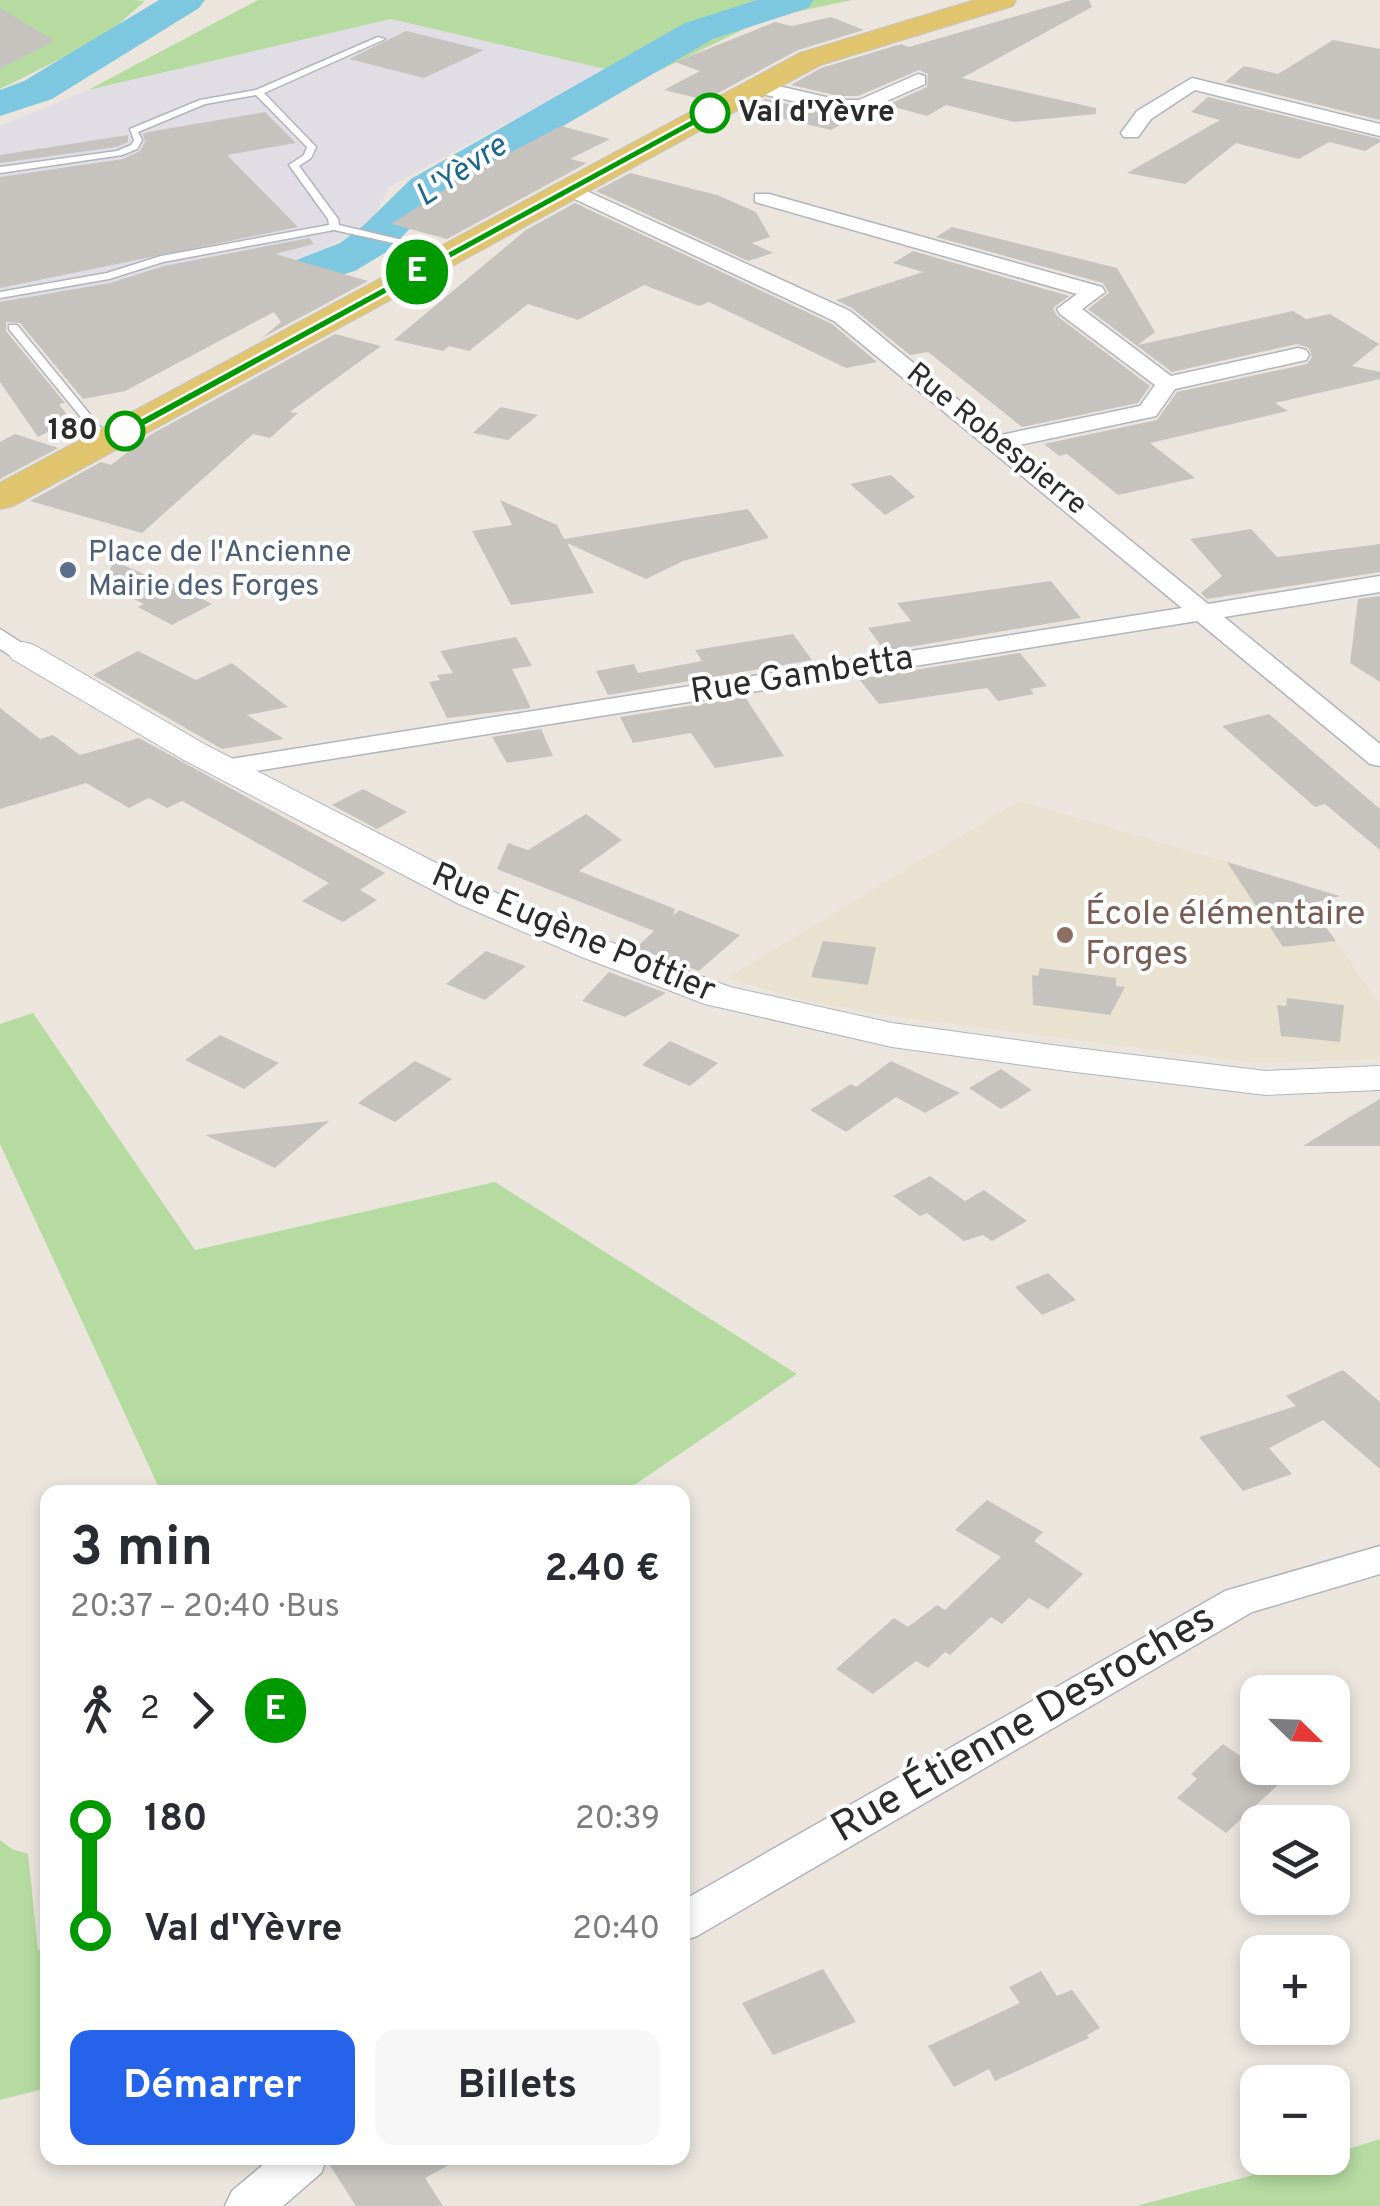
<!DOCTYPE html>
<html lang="fr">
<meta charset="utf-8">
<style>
:root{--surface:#fff;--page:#f7f7f7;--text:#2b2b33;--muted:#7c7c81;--accent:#2563eb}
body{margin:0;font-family:Overpass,sans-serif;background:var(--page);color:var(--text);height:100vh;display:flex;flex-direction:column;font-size:38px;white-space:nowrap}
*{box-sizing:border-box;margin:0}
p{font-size:32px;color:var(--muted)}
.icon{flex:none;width:55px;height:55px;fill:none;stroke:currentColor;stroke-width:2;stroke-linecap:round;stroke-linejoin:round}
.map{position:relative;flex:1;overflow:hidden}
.side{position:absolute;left:40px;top:1485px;width:650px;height:680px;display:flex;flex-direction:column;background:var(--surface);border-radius:20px;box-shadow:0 5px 15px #0003}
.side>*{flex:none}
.badge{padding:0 20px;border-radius:32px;font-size:35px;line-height:65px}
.needle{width:65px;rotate:113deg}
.controls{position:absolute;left:1240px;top:1675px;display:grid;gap:20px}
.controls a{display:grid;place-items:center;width:110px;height:110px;border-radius:20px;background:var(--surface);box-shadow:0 5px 15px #0003;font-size:50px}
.map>.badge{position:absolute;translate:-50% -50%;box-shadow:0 0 0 5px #fff}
.legs{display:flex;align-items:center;gap:15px;height:110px;padding:0 30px;font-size:32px}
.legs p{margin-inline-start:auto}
.summary{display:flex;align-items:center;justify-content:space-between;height:170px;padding:0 30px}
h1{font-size:55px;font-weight:700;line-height:75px}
.cta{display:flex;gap:20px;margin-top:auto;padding:20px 30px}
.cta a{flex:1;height:115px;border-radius:20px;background:var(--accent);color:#fff;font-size:40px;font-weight:700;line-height:115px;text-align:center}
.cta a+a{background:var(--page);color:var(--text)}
ul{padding:0 30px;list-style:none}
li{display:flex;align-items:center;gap:35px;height:110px;font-size:38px}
li i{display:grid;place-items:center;width:15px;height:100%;margin:0 12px;background:currentColor}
li i::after{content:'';width:25px;height:25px;margin:-12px;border:8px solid;border-radius:50%;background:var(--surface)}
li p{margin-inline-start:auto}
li:first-child i{background:linear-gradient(#0000 50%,currentColor 0)}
li:last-child i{background:linear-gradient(currentColor 50%,#0000 0)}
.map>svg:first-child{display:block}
.industrial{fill:#e0dee4}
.education{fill:#eae2d0}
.green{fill:#b5dba1}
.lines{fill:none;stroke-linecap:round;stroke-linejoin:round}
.river{fill:#7dc7e1;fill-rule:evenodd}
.building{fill:#c6c2be}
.service-casing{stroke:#b2b4bd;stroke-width:3}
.minor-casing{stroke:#b2b4bd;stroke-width:3}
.tertiary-casing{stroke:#b2b4bd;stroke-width:2}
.primary-casing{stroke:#c4c4c4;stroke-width:2}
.service{fill:#fff;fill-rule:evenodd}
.minor{fill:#fff;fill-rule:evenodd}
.tertiary{fill:#fff;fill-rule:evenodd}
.primary{fill:#e0c56e;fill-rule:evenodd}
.line-1{fill:#090;stroke:#fff;stroke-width:2.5}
.stop-1-dot{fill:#fff;stroke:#090;stroke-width:5}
.service-dot{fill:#5c6f8a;stroke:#fff;stroke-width:4}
.education-dot{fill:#8d6e63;stroke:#fff;stroke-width:4}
.labels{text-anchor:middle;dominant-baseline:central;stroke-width:8;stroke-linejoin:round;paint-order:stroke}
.far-stop-label{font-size:30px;font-weight:bold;fill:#2b2b2b;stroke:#fff;text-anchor:start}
.far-street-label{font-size:30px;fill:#2b2b2b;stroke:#fff}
.far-service-label{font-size:30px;fill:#4e5e75;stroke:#fff;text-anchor:start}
.far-water-label{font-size:32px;font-style:italic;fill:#1d678c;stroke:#fff}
.street-label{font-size:35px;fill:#2b2b2b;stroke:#fff}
.education-label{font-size:35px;fill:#785e54;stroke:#fff;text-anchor:start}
.near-street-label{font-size:42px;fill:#2b2b2b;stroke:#fff}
</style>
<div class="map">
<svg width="1380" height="2206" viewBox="0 0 1380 2206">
<rect width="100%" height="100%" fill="#ebe5de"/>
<polygon class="industrial" points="391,19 607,69 389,187 370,227 311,254 271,267 0,308 0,126 88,90"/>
<polygon class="education" points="1019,801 1295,882 1380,1005 1380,1059 1255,1063 899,1017 807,1001 727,978"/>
<g class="green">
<polygon points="0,0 133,0 145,1 103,38 0,89"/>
<polygon points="258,0 852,0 767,18 644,78 391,19 88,90"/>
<polygon points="33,1013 195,1250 495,1182 797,1374 624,1492 161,1492 0,1144 0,1024"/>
<polygon points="0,1840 12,1849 28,1854 38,1950 48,1950 47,2088 0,2100"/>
<polygon points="1380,2139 1380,2206 1136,2206 1318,2158 1332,2158 1333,2154"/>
</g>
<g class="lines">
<g class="river">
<polygon points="159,0 205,0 199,8 52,99 0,116 0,90 24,81"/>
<polygon points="757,0 814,0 808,8 713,39 441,197 388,251 355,271 262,297 225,303 209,299 202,289 209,279 286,264 340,243 363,226 411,179 685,23"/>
</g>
</g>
<g class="building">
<polygon points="1072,0 1089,0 1092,7 962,78 1096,108 1096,114 1014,122 946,105 927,116 887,105 927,87 928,74 919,70 858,96 839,96 791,85 821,68 901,44 909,47"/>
<polygon points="0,8 55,41 0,69"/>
<polygon points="831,17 864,30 798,50 705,100 664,90 700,71 675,62 775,22 792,26"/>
<polygon points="406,31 484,50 424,78 349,59"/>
<polygon points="1333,40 1380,49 1380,120 1225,82 1244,66 1278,74"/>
<polygon points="1208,97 1380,139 1380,142 1365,151 1329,142 1299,159 1236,143 1185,184 1127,173 1220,120 1191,112"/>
<polygon points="766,99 838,116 857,116 831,130 746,110"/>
<polygon points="265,112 296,143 227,155 298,227 0,288 0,177 123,159 140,151 145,142 143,134 148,132"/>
<polygon points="561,126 610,139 570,159 587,163 447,239 391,224 467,175"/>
<polygon points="128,135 128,142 116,147 0,163 0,155"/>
<polygon points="630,173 717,195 756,212 770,237 752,243 773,253 748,261 596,191"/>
<polygon points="575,203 832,324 877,362 846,368 709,302 699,306 644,285 578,320 528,304 469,351 449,346 443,351 394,340 526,230"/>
<polygon points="952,227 1117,268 1155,332 1138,345 1293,311 1306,319 1330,314 1379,344 1352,366 1380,372 1380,379 1275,403 1288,411 1150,443 1195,478 1118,495 1067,454 1059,456 1044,444 1157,420 1177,392 1307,364 1312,357 1309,348 1297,344 1172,372 1088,309 1109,293 1103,283 936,237"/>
<polygon points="309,238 314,244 275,254 368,281 262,338 281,322 274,312 125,391 83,399 20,323 6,322 6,331 65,403 59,404 71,420 38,437 0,382 0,302 110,283 164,266"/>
<polygon points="913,251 1069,296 1053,308 1057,316 1150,386 1138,403 1022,427 928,352 910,355 852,308 836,300 923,272 893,263"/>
<polygon points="335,334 381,346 290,412 298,413 270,438 253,434 142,533 30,501 101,462 111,465 150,435"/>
<polygon points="501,407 538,415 508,440 473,433"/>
<polygon points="15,434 58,448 0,479 0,442"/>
<polygon points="891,475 915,497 885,515 850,484"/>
<polygon points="500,500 557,525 564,539 748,509 769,538 683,561 646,579 567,543 594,593 511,605 472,531 512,525"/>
<polygon points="1251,529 1277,557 1380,544 1380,572 1207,599 1201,593 1222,576 1190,539"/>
<polygon points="114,561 155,579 159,576 212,604 172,625 138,607 144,604 103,585"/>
<polygon points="1051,581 1081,618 885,651 868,628 911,621 897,603"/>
<polygon points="1380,596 1380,682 1350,663 1358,599"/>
<polygon points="793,634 812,660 608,695 596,671 634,664 638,673 702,661 695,650"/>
<polygon points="516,637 532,666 512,669 531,708 447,718 429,682 440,680 437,675 453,673 440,651"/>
<polygon points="138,651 196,680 232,663 288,707 247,715 284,739 222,749 93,675"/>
<polygon points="1020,653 1047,686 1030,689 1034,694 998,701 987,688 879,704 859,679"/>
<polygon points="745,697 784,756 715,768 691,733 633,743 620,717"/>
<polygon points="0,708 40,739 53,735 80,755 139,738 385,873 360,890 377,900 343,922 302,901 329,883 182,801 167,808 149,798 129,808 86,783 0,809"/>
<polygon points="1269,714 1380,809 1380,850 1325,804 1315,807 1222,726"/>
<polygon points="541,729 553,756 507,763 492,737"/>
<polygon points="363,789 407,812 377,829 332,805"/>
<polygon points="586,814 622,840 579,871 675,909 673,916 679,910 740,935 699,971 636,948 654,931 497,869 508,843 528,850"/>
<polygon points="1227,862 1340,896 1309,904 1336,941 1283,947"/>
<polygon points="823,941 876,947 868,985 811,977"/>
<polygon points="486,951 526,966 485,1000 446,984"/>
<polygon points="1040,968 1116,978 1116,986 1125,987 1110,1015 1033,1005 1032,975 1038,976"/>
<polygon points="609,972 666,993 625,1017 582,1001"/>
<polygon points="1287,998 1344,1005 1340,1042 1281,1036 1277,1005 1286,1006"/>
<polygon points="220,1035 255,1052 279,1063 244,1089 185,1060"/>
<polygon points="670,1041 718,1063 690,1086 642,1065"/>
<polygon points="415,1061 452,1079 395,1122 358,1103"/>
<polygon points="891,1061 960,1093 925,1113 896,1097 846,1132 810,1110 851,1084 856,1087"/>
<polygon points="1001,1069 1032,1090 1001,1109 969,1088"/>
<polygon points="1380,1099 1380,1146 1303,1146 1348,1118"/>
<polygon points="329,1121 275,1168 205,1135"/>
<polygon points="930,1176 965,1201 984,1190 1027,1221 992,1241 983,1235 964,1241 927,1213 920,1216 893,1196"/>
<polygon points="1048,1273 1076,1300 1042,1315 1015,1287"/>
<polygon points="1343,1370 1380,1402 1380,1469 1323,1420 1269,1448 1292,1474 1243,1491 1199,1437 1296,1406 1286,1396"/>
<polygon points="987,1500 1043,1532 1034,1541 1083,1574 1048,1609 1029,1598 1002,1624 991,1617 950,1655 945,1652 928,1668 916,1661 873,1694 836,1669 894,1618 908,1627 937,1605 945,1610 1001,1557 955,1530"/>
<polygon points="1223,1744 1280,1783 1226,1833 1177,1798 1197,1779 1191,1774"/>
<polygon points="823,1969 856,2022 773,2055 742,2003"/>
<polygon points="1041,1971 1057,1996 1072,1990 1100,2028 1087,2035 1089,2038 995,2081 989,2069 954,2087 928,2046 1020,2003 1009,1987"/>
<polygon points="330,2158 462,2158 425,2178 443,2206 356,2206 329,2164"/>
</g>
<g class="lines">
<g class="service-casing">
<g id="service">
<polygon points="378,37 385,39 264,93 316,147 311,158 299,166 338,219 339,225 453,252 453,256 334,230 163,262 109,279 0,298 0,292 107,273 161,256 329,225 328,219 289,165 304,155 307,147 256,95 205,104 138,132 142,140 137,149 122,155 0,173 0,167 117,151 131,145 134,140 130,129 200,100 256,90"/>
<polygon points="9,325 17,325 101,428 118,434 118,438 93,432 9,329"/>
</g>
</g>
<g class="minor-casing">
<g id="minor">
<polygon points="918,74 925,76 925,84 862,112 839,112 749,91 747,87 756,81 839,100 859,100"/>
<polygon points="1192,78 1380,124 1380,136 1195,90 1151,119 1138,137 1124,137 1121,133 1137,111"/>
<polygon points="569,183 850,311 1001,435 1140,406 1155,385 1060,314 1057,309 1077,294 755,202 755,194 769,194 1102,287 1105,292 1082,309 1171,376 1298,348 1306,350 1309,355 1306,360 1175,389 1156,416 1015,446 1208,604 1380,576 1380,592 1224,617 1380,744 1380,766 1370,764 1197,621 224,776 214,774 210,768 214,762 224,760 1182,608 834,321 562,193 562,185"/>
<polygon points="0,629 36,652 32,658 14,658 0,649"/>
<polygon points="1380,1546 1380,1574 1252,1612 697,1936 682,1941 682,1901 1225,1591"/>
<polygon points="271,2158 327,2158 321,2173 283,2206 225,2206 232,2191"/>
</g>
</g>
<g class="tertiary-casing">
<polygon id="tertiary" points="23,642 34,645 206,745 485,888 605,940 730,987 892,1023 1067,1047 1266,1071 1380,1066 1380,1090 1266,1095 1067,1071 892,1047 705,1004 579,956 459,904 182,759 12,659 7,652 12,645"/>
</g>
<g class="primary-casing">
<polygon id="primary" points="975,0 1016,0 1013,6 820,65 13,506 0,509 0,483 800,53"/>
</g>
<use href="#service" class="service"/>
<use href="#minor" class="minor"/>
<use href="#tertiary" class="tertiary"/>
<use href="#primary" class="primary"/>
</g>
<polygon class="line-1" points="710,109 714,115 130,434 118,431"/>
<g class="stop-1-dot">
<circle cx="710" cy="113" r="18"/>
<circle cx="125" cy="431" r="18"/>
</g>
<circle class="service-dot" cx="68" cy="570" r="10"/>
<circle class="education-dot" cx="1065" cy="935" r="10"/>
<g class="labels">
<g class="far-stop-label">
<text x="738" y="113">Val d'Yèvre</text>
<text x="98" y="431" text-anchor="end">180</text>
</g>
<g class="far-street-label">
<text transform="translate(996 440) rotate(39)">Rue Robespierre</text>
</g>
<g class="far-service-label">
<text x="88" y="553">Place de l'Ancienne<tspan x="88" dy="34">Mairie des Forges</tspan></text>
</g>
<g class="far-water-label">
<text transform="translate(462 172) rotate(-34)">L'Yèvre</text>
</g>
<g class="street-label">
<text transform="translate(802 676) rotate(-9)">Rue Gambetta</text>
<text transform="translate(573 934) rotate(23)">Rue Eugène Pottier</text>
</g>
<g class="education-label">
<text x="1085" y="915">École élémentaire<tspan x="1085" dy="40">Forges</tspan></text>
</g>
<g class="near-street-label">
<text transform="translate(1024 1725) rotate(-30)">Rue Étienne Desroches</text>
</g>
</g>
</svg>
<div class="controls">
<a><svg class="needle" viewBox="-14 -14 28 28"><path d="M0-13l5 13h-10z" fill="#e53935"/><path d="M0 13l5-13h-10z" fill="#7c7c81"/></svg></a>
<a><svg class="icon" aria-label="layers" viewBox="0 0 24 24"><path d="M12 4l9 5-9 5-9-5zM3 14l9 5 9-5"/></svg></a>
<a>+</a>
<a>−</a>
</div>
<b class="badge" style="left:417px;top:272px;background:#090;color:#fff">E</b>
<section class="side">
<div class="summary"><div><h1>3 min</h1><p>20:37 – 20:40 · Bus</p></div><b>2.40 €</b></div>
<div class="legs"><svg class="icon" aria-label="walk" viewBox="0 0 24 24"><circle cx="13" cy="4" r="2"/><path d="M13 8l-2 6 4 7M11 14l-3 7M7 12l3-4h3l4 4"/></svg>2<svg class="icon" aria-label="forward" viewBox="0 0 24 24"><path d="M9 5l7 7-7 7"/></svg><b class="badge" style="background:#090;color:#fff">E</b></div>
<ul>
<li><i style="color:#090"></i><b>180</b><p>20:39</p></li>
<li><i style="color:#090"></i><b>Val d'Yèvre</b><p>20:40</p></li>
</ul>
<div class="cta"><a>Démarrer</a><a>Billets</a></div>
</section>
</div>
